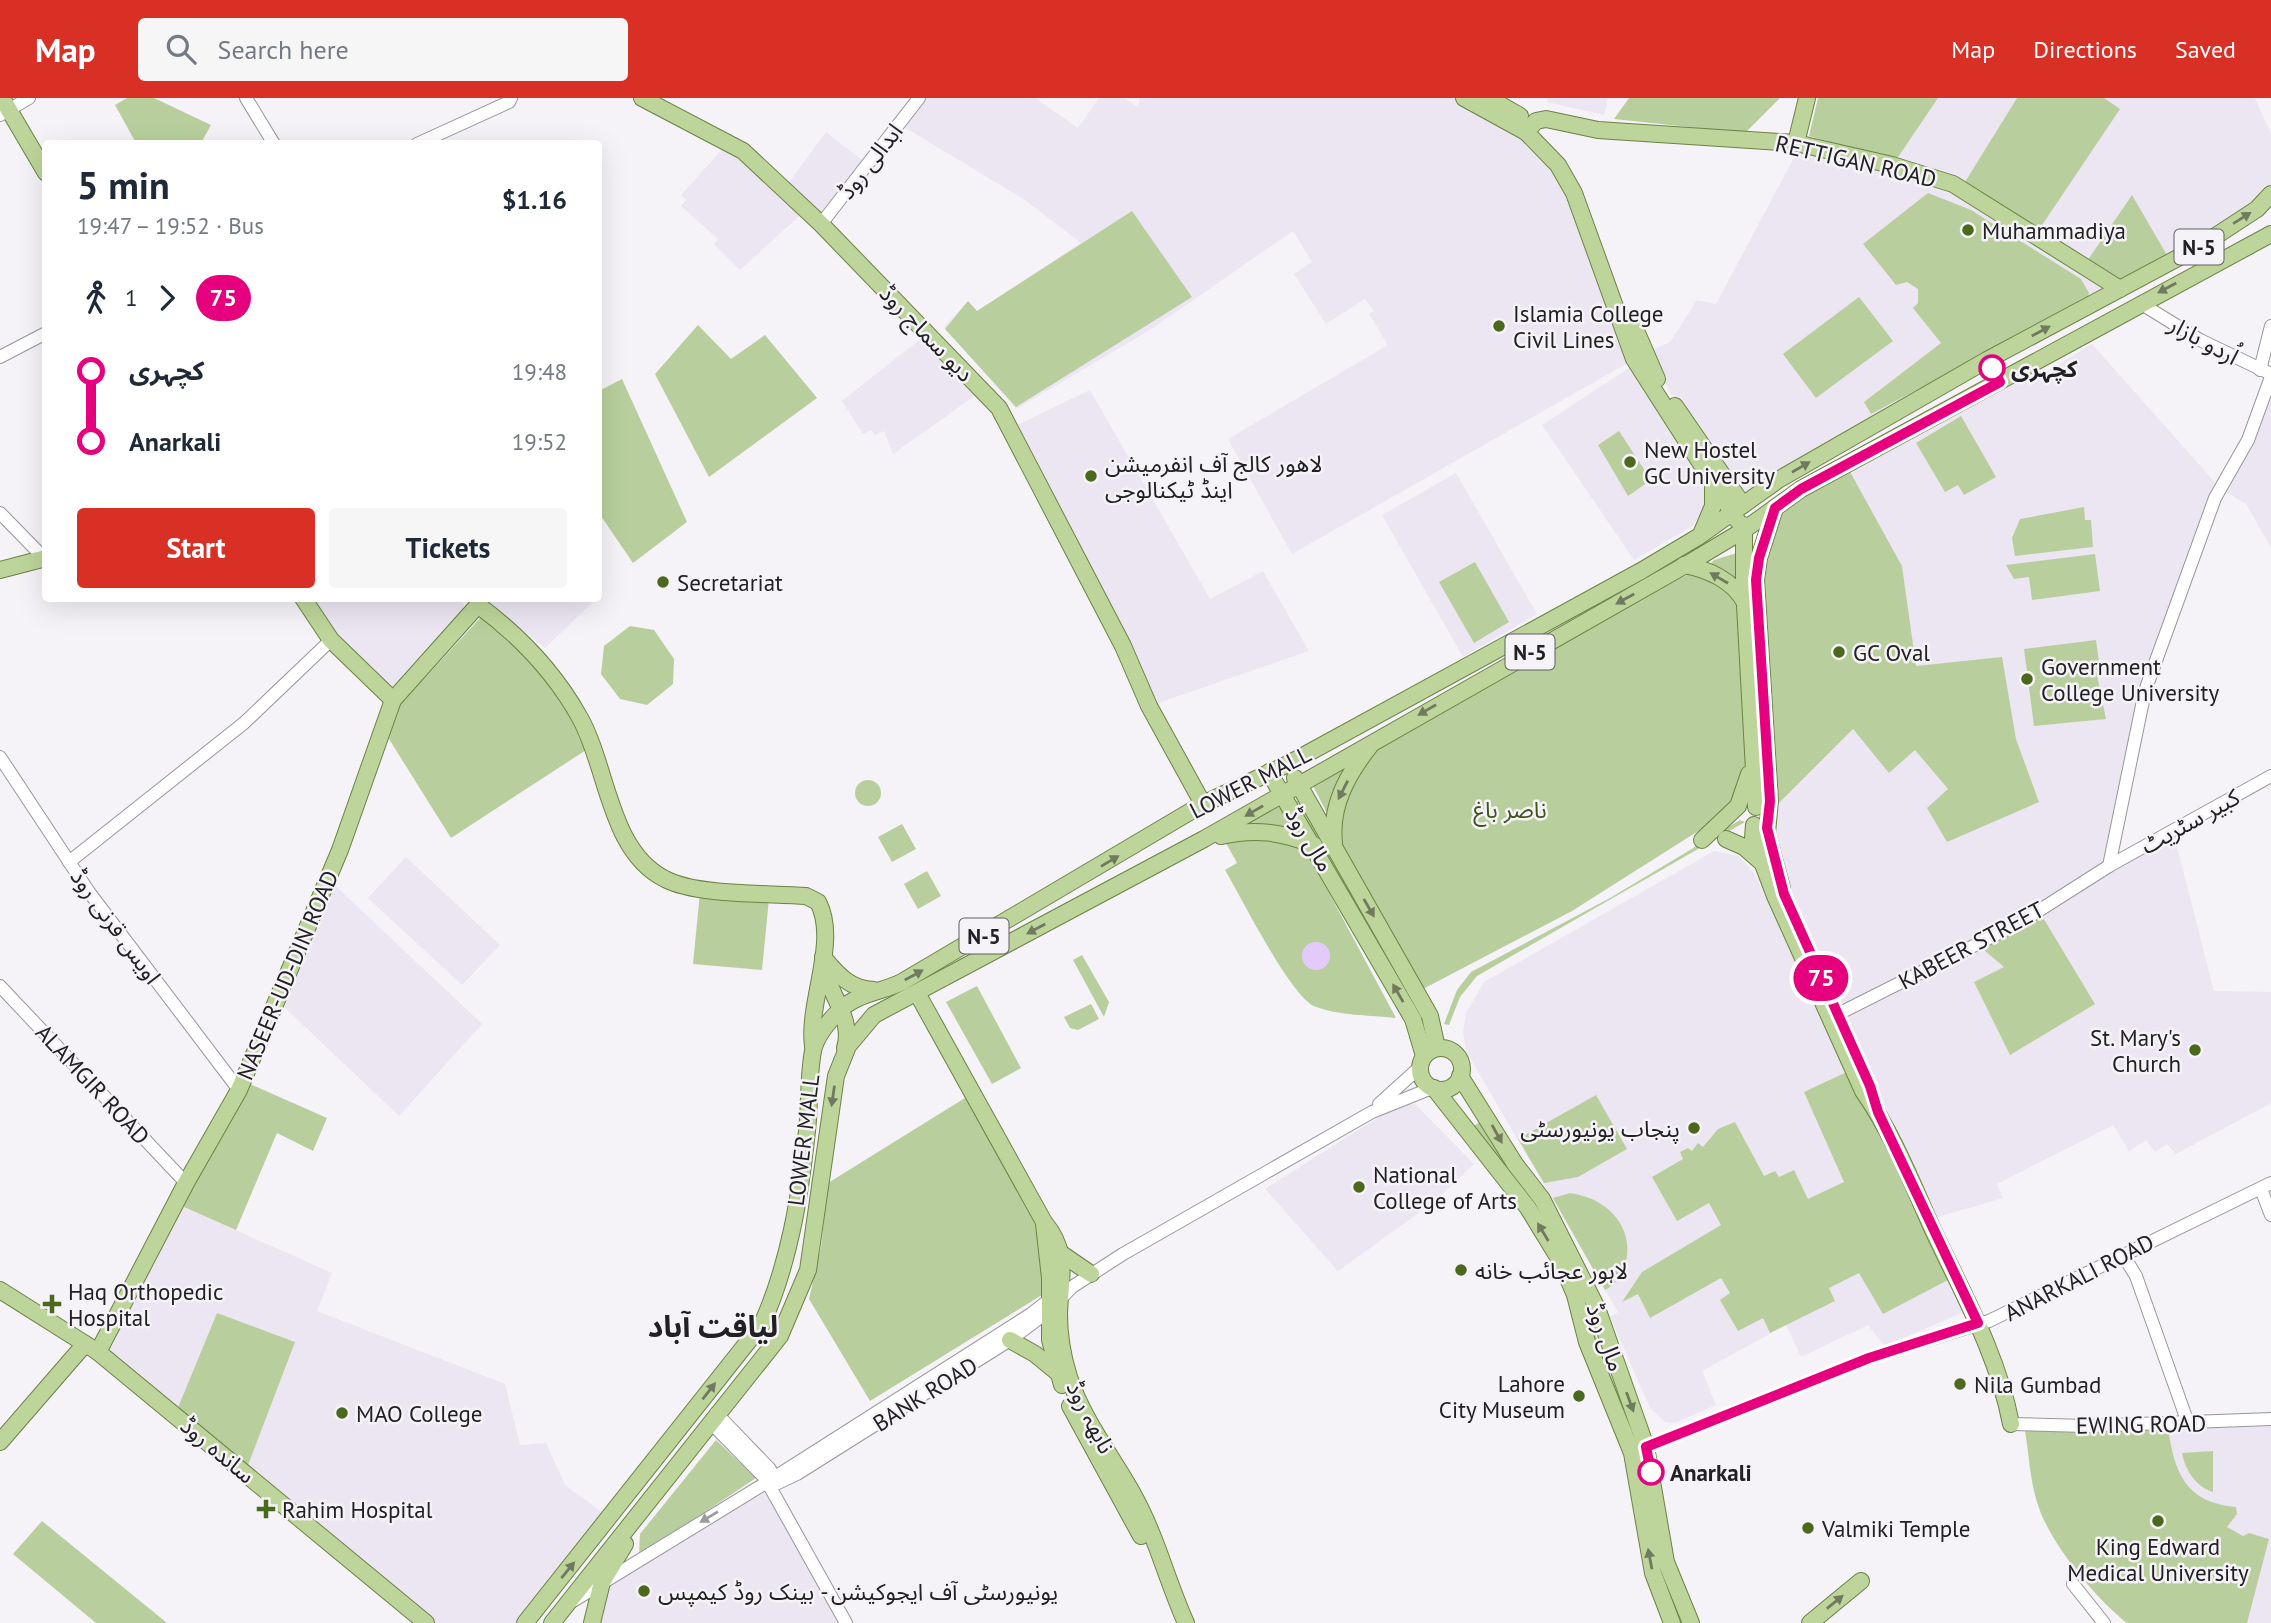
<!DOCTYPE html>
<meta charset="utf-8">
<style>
:root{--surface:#fff;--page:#f6f6f7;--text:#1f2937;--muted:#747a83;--accent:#d93025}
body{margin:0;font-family:"PT Sans","Noto Sans Arabic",sans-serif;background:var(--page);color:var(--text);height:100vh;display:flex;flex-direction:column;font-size:26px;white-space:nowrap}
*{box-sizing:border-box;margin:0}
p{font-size:23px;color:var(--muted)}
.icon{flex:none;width:38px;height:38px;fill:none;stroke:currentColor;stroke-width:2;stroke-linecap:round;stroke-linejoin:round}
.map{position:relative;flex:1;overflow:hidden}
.drawer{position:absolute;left:42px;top:42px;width:560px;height:462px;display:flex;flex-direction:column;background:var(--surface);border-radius:7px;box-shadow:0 7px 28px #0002}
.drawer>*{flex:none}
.badge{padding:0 14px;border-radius:23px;font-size:24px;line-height:46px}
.map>.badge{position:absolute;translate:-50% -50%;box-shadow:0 0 0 4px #fff}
.legs{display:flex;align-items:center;gap:10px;height:77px;padding:0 35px;font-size:23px}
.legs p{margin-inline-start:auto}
.head{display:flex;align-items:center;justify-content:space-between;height:119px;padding:0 35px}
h1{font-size:38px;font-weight:800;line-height:52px}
.button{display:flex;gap:14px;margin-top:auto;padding:14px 35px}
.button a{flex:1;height:80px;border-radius:7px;background:var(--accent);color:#fff;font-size:28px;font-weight:800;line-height:80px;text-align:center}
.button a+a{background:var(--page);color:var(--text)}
ul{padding:0 35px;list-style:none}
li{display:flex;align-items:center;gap:24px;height:70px;font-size:26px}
li i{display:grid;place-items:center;width:10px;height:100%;margin:0 9px;background:currentColor}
li i::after{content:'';width:18px;height:18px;margin:-9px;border:5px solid;border-radius:50%;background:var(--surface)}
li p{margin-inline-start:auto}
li:first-child i{background:linear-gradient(#0000 50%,currentColor 0)}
li:last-child i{background:linear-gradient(currentColor 50%,#0000 0)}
header{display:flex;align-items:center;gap:42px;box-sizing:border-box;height:98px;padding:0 35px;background:var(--accent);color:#fff}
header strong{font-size:33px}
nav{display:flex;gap:38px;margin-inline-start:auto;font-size:24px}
.search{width:490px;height:63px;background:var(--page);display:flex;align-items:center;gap:18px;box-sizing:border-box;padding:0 24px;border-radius:7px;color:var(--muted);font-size:26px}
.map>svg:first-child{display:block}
.built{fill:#ece6f2}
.green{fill:#b8cf9d}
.water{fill:#e2cbfa}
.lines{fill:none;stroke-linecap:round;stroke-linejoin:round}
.minor-casing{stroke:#98969b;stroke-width:14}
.major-casing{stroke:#6a8344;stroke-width:18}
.minor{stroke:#fff;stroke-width:12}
.major{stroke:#bdd59a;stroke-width:16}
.oneway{fill:#6f7a5e}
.oneway2{fill:#9b9b9c}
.line-1-casing{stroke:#fff;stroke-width:16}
.line-1{stroke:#e6007e;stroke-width:10}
.poi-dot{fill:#4b681c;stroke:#f5f2f8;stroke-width:2.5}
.stop-1-dot{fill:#fff;stroke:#e6007e;stroke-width:3.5}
.labels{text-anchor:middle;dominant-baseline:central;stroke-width:5;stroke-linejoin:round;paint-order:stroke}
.shield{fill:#f5f2f8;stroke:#615f62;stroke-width:2}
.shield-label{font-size:21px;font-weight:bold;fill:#212022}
.street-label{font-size:23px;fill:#212022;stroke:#f5f2f8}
.poi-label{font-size:23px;fill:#212022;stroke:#f5f2f8;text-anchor:start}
.stop-label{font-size:23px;font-weight:bold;fill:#212022;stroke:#f5f2f8;text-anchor:start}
.park-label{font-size:23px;fill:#3e541b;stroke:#f5f2f8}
.district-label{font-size:30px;font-weight:bold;fill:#212022;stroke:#f5f2f8}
</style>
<header>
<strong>Map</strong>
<div class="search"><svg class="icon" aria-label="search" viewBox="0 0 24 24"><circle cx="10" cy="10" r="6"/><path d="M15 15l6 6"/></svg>Search here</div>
<nav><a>Map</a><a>Directions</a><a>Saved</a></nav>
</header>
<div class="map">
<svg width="2271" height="1525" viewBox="0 0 2271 1525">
<rect width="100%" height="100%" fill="#f5f2f8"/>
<g class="built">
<polygon points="919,0 1035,0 1078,30 1099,0 1124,0 1138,9 1140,0 1472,0 1552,54 1635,261 1292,456 1228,341 1388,247 1369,216 1374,213 1365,201 1326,226 1294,176 1312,164 1293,133 1150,232 1016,311 944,229 968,203 977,213 1081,145 1025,102 899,26"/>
<polygon points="1548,0 1608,0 1604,17 1547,4"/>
<polygon points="1818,0 2255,0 2271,36 2271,96 2257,111 1746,403 1671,296 1649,254 1670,244 1697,202 1716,206 1799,50 1934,86 1972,102 1965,84 1809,38"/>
<polygon points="826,34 867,66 821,126 806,112 740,172 714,146 718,141 681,108 686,102 681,97 727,46 784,91"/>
<polygon points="928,235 983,292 893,356 884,333 875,337 871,332 863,336 842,303"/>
<polygon points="2092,246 2220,390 2271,279 2271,450 2246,406 2221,391 2145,593 2108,768 2173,733 2214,893 2271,894 2271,1005 2176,1056 2167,1046 2155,1054 2146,1042 2129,1053 2113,1027 1997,1086 2003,1100 1931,1121 1788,799 1769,730 1772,712 1915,568 1902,468 1848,370 2024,270 2032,282"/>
<polygon points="1632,268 1704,383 1706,392 1702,416 1691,429 1634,462 1542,327"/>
<polygon points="1090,292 1210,501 1263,473 1309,553 1149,608 1128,545 1017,327"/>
<polygon points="1456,375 1537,516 1463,559 1382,417"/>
<polygon points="316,500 459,500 465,510 393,602 308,508"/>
<polygon points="596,501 545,550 483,501 596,500"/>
<polygon points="1714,753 1739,758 1754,775 1851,972 1964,1214 1885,1248 1868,1227 1801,1259 1786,1227 1702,1273 1716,1307 1675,1325 1665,1324 1650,1310 1610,1219 1618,1214 1466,953 1463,934 1466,915 1484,884"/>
<polygon points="406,759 500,847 462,887 368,800"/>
<polygon points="328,781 482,926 399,1018 277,902"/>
<polygon points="1401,1005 1416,1007 1474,1066 1434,1104 1338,1173 1265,1091"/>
<polygon points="175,1105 332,1175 317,1213 505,1286 520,1347 546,1345 565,1387 610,1420 525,1525 426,1525 98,1254"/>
<polygon points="2271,1325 2271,1525 2127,1525 2096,1494 2055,1441 2037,1404 2025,1333"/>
<polygon points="769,1392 839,1525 592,1525 604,1487"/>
</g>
<g class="green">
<polygon points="127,0 154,0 211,27 201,45 136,45 115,7"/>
<polygon points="1629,0 1780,0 1745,35 1614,21"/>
<polygon points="1818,0 1938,0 1896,62 1809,38"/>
<polygon points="2017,0 2104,0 2120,11 2034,139 1965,84"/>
<polygon points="1928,95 1971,112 2081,181 2089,195 2087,202 1871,316 1864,304 1941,245 1913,210 1918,205 1918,191 1907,184 1896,187 1863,146"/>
<polygon points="2132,97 2171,164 2120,191 2083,169"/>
<polygon points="1132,113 1192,199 1016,309 945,231 968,203 977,213"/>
<polygon points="1859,199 1893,243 1816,300 1783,256"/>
<polygon points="698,227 731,261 765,237 817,300 709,379 655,276"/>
<polygon points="622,281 687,424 633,465 599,415 599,293"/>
<polygon points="1961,318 1996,379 1964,397 1958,387 1945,394 1916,345"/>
<polygon points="1619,333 1651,382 1628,398 1598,347"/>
<polygon points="1848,370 1902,468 1916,568 2002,559 2016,641 2039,704 1947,744 1927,710 1948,691 1915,652 1889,675 1853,631 1772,712 1763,491 1764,461 1778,414"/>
<polygon points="2084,409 2085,422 2091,422 2093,449 2015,458 2012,440 2020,421"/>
<polygon points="1740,454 1742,495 1710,467 1714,462"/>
<polygon points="2095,456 2100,493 2032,502 2029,479 2014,481 2006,467"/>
<polygon points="1475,464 1509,524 1474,545 1439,484"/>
<path d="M1689,476L1703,477L1739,501C1741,547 1759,677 1733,711L1572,813L1423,891L1341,746V708L1371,651L1661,489Z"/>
<polygon points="483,517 534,565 574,626 586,652 451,740 389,641 395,612"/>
<polygon points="630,528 654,532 674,561 673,586 647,607 620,601 601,576 604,548"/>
<polygon points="2096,542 2100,571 2096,572 2106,621 2034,628 2024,551"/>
<polygon points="1357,654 1328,717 1311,684"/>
<circle cx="868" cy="695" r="13"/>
<polygon points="1297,702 1425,923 1424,925 1295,704"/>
<path d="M1282,707L1396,920C1371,917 1338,918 1314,908C1290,897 1241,799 1225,772L1237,765L1221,736L1271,710Z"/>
<polygon points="1740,722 1745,724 1477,878 1460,899 1449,927 1444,926 1457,892 1471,874 1610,800"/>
<polygon points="902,726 916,751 892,764 878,739"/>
<polygon points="927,773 941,798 918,811 904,786"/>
<polygon points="700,794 769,801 762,872 693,866"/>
<polygon points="2039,813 2095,906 2010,957 1974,884 2004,869 1977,846"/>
<polygon points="1082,857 1109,904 1104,919 1073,862"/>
<polygon points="977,888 1021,970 992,986 946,904"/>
<polygon points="1091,906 1099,921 1078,932 1070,930 1064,919"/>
<polygon points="1851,972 1948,1182 1883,1216 1859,1175 1829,1190 1835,1203 1770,1235 1763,1220 1738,1233 1720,1202 1730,1195 1721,1180 1650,1220 1638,1196 1622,1204 1642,1174 1721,1127 1709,1105 1677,1123 1652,1079 1683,1061 1680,1054 1688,1050 1692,1053 1698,1045 1703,1049 1718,1031 1735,1024 1764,1078 1775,1073 1779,1079 1794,1072 1808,1101 1844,1084 1804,994"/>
<polygon points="243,983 327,1020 313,1053 277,1035 236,1132 175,1105"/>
<polygon points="973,995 1037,1125 1045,1195 870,1303 809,1201 821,1149 828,1085"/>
<polygon points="1596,997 1627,1051 1578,1079 1544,1085 1518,1041"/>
<polygon points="1480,1024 1550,1128 1587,1208 1600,1251 1635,1339 1597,1252 1584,1208 1472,1029"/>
<path d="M1570,1095C1607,1100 1636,1129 1625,1167C1622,1179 1616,1186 1605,1192L1553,1100Z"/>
<polygon points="217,1215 295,1244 245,1375 175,1317"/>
<path d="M2168,1329C2174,1375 2186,1405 2236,1409L2237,1416L2227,1429L2243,1438L2249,1435L2269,1441L2247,1525H2127C2095,1500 2048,1443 2037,1404C2030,1382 2029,1356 2025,1333Z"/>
<polygon points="716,1342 756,1380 639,1458 640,1436"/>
<path d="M2213,1353V1394C2196,1389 2185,1372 2182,1355Z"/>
<polygon points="42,1423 167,1525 96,1525 13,1456"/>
</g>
<circle class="water" cx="1316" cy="858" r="14"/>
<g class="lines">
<g class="minor-casing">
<g id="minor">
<polyline points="246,0 274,46"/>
<polyline points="0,17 29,0"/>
<polyline points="417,46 509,4 511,0"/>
<polyline points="821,126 919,0"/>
<polyline points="2140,205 2200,242 2271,276"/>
<polyline points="0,259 46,235"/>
<polyline points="2260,272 2271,228"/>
<polyline points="0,415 45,461"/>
<polyline points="0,659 89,794 239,992"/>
<polyline points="69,764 244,625 331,542"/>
<polyline points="2109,768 2145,593 2215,400 2248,342 2271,279"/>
<polyline points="0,888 186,1085"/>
<polyline points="1830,920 2021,824 2109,768 2271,678"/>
<polyline points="1379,1006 1420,969"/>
<polyline points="2261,1091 2271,1117"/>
<polyline points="2123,1157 2136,1178 2188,1325"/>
<polyline points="716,1315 769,1370 777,1382"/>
<polyline points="710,1324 765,1380 846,1525"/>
<polyline points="2011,1326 2085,1328 2271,1321"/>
<polyline points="1639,1352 1869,1260 1989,1223 2271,1085"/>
<polyline points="767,1384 778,1385 797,1376 1010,1242 1049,1213 1072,1189 1123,1156 1372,1014 1432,990"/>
<polyline points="2073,1486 2104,1525"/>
<polyline points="573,1503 764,1386 1031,1216 1054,1198"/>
</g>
</g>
<g class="major-casing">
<g id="major">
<polyline points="2,0 46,75"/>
<polyline points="642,0 743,53 821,126 999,310 1123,548 1149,608 1203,706"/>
<polyline points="1464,0 1526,34 1558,67 1574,95 1634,261 1737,422"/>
<polyline points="1489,0 1520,18"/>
<polyline points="1526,34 1536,23 1546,21 1598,32 1796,45 1892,67 1953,86 2120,191"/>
<polyline points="1796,45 1807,0"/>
<polyline points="1631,221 1657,281"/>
<polyline points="1675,308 1743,407"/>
<polyline points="1775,410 1759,460 1756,482 1770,703 1767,735 1782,790"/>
<polyline points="1744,427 1744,489 1756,709"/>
<polyline points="1702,434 1713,408 1713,385"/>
<path d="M1684,467C1708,471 1734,483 1745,505"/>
<polyline points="0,472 46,460"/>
<polyline points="303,500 331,542 393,602"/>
<polyline points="1269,674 1413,921 1424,958"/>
<polyline points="1295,680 1430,918 1437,950"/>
<path d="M1754,727L1753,740L1775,798L1863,993C1893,1036 1912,1085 1933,1132C1963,1196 1998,1257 2011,1326"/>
<path d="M1221,738C1255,730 1282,734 1314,747"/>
<polyline points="1726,741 1744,749 1760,763"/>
<polyline points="1702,742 1738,708 1749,676"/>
<path d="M1334,745C1330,708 1347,677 1370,648"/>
<path d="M823,859C838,877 850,891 874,892"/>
<path d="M824,869C829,897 854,921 845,950"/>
<path d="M917,895L1044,1124C1070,1155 1060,1180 1059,1216C1059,1236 1063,1260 1069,1279C1083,1322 1112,1358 1133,1396C1156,1437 1167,1483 1186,1525"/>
<circle cx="1441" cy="971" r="21"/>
<polyline points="1460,978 1515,1066 1542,1101 1597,1210 1646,1349 1666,1464 1691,1525"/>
<polyline points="1434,990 1528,1110 1561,1164 1575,1197 1587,1244 1632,1355 1653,1475 1672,1525"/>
<polyline points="1044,1126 1050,1180 1050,1242 1062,1287"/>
<polyline points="1059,1154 1091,1176"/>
<polyline points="0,1192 98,1254 426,1525"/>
<polyline points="1010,1242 1035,1256 1057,1274"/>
<path d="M98,1254L186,1085L239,992L340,752L393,602L478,507C520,538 555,575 580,620C608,670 609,753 665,781C697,798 769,795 806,798L818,804C839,843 807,905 813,948"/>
<polyline points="1070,1308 1141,1438"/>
<polyline points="0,1344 85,1246"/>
<path d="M525,1525L762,1226C789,1166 800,1099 807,1033C810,1007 808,979 813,953C816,938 829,923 839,913C855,896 882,894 902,884L1203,706L1290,665L1641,473L1698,439L1778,382L1987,262L2202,147L2257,111L2271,96"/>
<polyline points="552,1525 780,1238 808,1172 836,978 848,948 874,917 1204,741 1689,465 1744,432 1801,391 2271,136"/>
<polyline points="592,1525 602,1484 625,1446"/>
<polyline points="1810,1525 1861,1483"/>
</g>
</g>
<use href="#minor" class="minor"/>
<use href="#major" class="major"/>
</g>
<defs><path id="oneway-solid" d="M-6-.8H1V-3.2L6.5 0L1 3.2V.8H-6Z" transform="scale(1.75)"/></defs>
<g class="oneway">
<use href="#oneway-solid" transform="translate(2242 120) rotate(-32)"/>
<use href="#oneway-solid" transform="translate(2167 190) rotate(152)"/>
<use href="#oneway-solid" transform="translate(2041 233) rotate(-28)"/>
<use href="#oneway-solid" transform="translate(1801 369) rotate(-30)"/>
<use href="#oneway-solid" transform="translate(1719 480) rotate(-150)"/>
<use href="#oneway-solid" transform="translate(1625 501) rotate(151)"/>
<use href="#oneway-solid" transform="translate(1427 612) rotate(150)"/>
<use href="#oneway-solid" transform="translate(1343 692) rotate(117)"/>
<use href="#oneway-solid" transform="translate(1254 713) rotate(150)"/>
<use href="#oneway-solid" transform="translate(1110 763) rotate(-31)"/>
<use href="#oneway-solid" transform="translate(1369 810) rotate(60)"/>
<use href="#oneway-solid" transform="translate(1036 831) rotate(152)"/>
<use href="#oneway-solid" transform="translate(914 877) rotate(-29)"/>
<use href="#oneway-solid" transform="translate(1398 895) rotate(-120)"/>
<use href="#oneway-solid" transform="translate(833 998) rotate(98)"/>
<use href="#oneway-solid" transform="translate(1497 1036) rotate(61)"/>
<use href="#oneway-solid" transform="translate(1543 1134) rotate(-121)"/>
<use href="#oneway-solid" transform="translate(709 1293) rotate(-52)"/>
<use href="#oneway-solid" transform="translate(1630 1304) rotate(70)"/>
<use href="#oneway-solid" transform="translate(1650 1461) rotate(-101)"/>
<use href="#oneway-solid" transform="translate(568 1472) rotate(-51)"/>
<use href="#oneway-solid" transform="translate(1835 1504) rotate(-39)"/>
</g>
<use class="oneway2" href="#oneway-solid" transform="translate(709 1419) rotate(149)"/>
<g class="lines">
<g class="line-1-casing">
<polyline id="line-1" points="1651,1374 1646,1349 1869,1260 1978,1225 1878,1014 1870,988 1784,796 1767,730 1770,703 1756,482 1759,460 1775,410 1801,391 2000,284 1992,270"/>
</g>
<use href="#line-1" class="line-1"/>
</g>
<g class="poi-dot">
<circle cx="1968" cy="132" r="7"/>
<circle cx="1499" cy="228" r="7"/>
<circle cx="1630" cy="364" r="7"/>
<circle cx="1091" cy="378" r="7"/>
<circle cx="663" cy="484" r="7"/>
<circle cx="1839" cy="554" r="7"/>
<circle cx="2027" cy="581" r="7"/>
<circle cx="2195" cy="952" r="7"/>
<circle cx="1694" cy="1030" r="7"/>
<circle cx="1359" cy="1089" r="7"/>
<circle cx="1461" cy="1172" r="7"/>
<path d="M48.5 1195.5h7v7h7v7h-7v7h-7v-7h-7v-7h7z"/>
<circle cx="1960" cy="1286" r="7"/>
<circle cx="1579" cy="1298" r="7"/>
<circle cx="342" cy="1315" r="7"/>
<path d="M262.5 1400.5h7v7h7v7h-7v7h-7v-7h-7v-7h7z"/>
<circle cx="2158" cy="1423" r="7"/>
<circle cx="1808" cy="1430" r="7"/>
<circle cx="644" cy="1493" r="7"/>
</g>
<g class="stop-1-dot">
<circle cx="1992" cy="270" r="12"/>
<circle cx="1651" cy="1374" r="12"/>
</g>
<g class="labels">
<g class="shield">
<rect x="2174.5" y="131.5" width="49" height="35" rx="5"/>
<rect x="1505.5" y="536.5" width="49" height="35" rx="5"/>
<rect x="959.5" y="820.5" width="49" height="35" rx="5"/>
</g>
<g class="shield-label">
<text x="2199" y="149">N-5</text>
<text x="1530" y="554">N-5</text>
<text x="984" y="838">N-5</text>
</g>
<g class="street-label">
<text transform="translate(870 63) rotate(-52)">ابدالی روڈ</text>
<text transform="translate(1856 63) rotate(13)">RETTIGAN ROAD</text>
<text transform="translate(927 235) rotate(46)">دیو سماج روڈ</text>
<text transform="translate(2204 242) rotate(29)">اُردو بازار</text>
<text transform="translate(1250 684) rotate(-27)">LOWER MALL</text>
<text transform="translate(2190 723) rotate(-29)">کبیر سٹریٹ</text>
<text transform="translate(1310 741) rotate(59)">مال روڈ</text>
<text transform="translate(116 828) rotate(54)">اویس قرنی روڈ</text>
<text transform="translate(1971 847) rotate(-28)">KABEER STREET</text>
<text transform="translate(287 877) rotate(-67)">NASEER-UD-DIN ROAD</text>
<text transform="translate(93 986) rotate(47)">ALAMGIR ROAD</text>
<text transform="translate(803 1042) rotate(-83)">LOWER MALL</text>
<text transform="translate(2079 1179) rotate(-27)">ANARKALI ROAD</text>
<text transform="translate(1606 1239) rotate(70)">مال روڈ</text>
<text transform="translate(925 1296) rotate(-32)">BANK ROAD</text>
<text transform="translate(1091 1319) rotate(63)">نابھہ روڈ</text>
<text transform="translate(2141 1326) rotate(-1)">EWING ROAD</text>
<text transform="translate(218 1352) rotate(40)">ساندہ روڈ</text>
</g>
<g class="poi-label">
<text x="1982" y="132">Muhammadiya</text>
<text x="1513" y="215">Islamia College<tspan x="1513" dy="26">Civil Lines</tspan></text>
<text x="1644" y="351">New Hostel<tspan x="1644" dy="26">GC University</tspan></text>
<text x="1105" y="365">لاھور کالج آف انفرمیشن<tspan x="1105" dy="26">اینڈ ٹیکنالوجی</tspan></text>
<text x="677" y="484">Secretariat</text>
<text x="1853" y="554">GC Oval</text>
<text x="2041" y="568">Government<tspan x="2041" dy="26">College University</tspan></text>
<text x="2181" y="939" text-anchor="end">St. Mary's<tspan x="2181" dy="26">Church</tspan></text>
<text x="1680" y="1030" text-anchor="end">پنجاب یونیورسٹی</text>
<text x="1373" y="1076">National<tspan x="1373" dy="26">College of Arts</tspan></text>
<text x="1475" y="1172">لاہور عجائب خانه</text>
<text x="68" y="1193">Haq Orthopedic<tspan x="68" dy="26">Hospital</tspan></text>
<text x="1565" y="1285" text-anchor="end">Lahore<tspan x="1565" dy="26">City Museum</tspan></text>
<text x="1974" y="1286">Nila Gumbad</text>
<text x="356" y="1315">MAO College</text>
<text x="282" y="1411">Rahim Hospital</text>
<text x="1822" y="1430">Valmiki Temple</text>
<text x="2158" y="1448" text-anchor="middle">King Edward<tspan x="2158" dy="26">Medical University</tspan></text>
<text x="658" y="1493">یونیورسٹی آف ایجوکیشن - بینک روڈ کیمپس</text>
</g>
<g class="stop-label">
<text x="2011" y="270">کچہری</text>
<text x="1670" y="1374">Anarkali</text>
</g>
<g class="park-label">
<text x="1510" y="711">ناصر باغ</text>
</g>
<g class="district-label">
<text x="713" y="1227">لیاقت آباد</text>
</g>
</g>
</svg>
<b class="badge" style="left:1821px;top:880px;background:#e6007e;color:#fff">75</b>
<section class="drawer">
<div class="head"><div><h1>5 min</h1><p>19:47 – 19:52 · Bus</p></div><b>$1.16</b></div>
<div class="legs"><svg class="icon" aria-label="walk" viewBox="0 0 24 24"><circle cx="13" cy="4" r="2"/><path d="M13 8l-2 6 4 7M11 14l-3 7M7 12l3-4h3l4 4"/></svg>1<svg class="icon" aria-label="forward" viewBox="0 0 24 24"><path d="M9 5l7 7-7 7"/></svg><b class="badge" style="background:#e6007e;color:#fff">75</b></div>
<ul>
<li><i style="color:#e6007e"></i><b>کچہری</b><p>19:48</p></li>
<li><i style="color:#e6007e"></i><b>Anarkali</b><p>19:52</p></li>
</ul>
<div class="button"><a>Start</a><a>Tickets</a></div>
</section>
</div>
